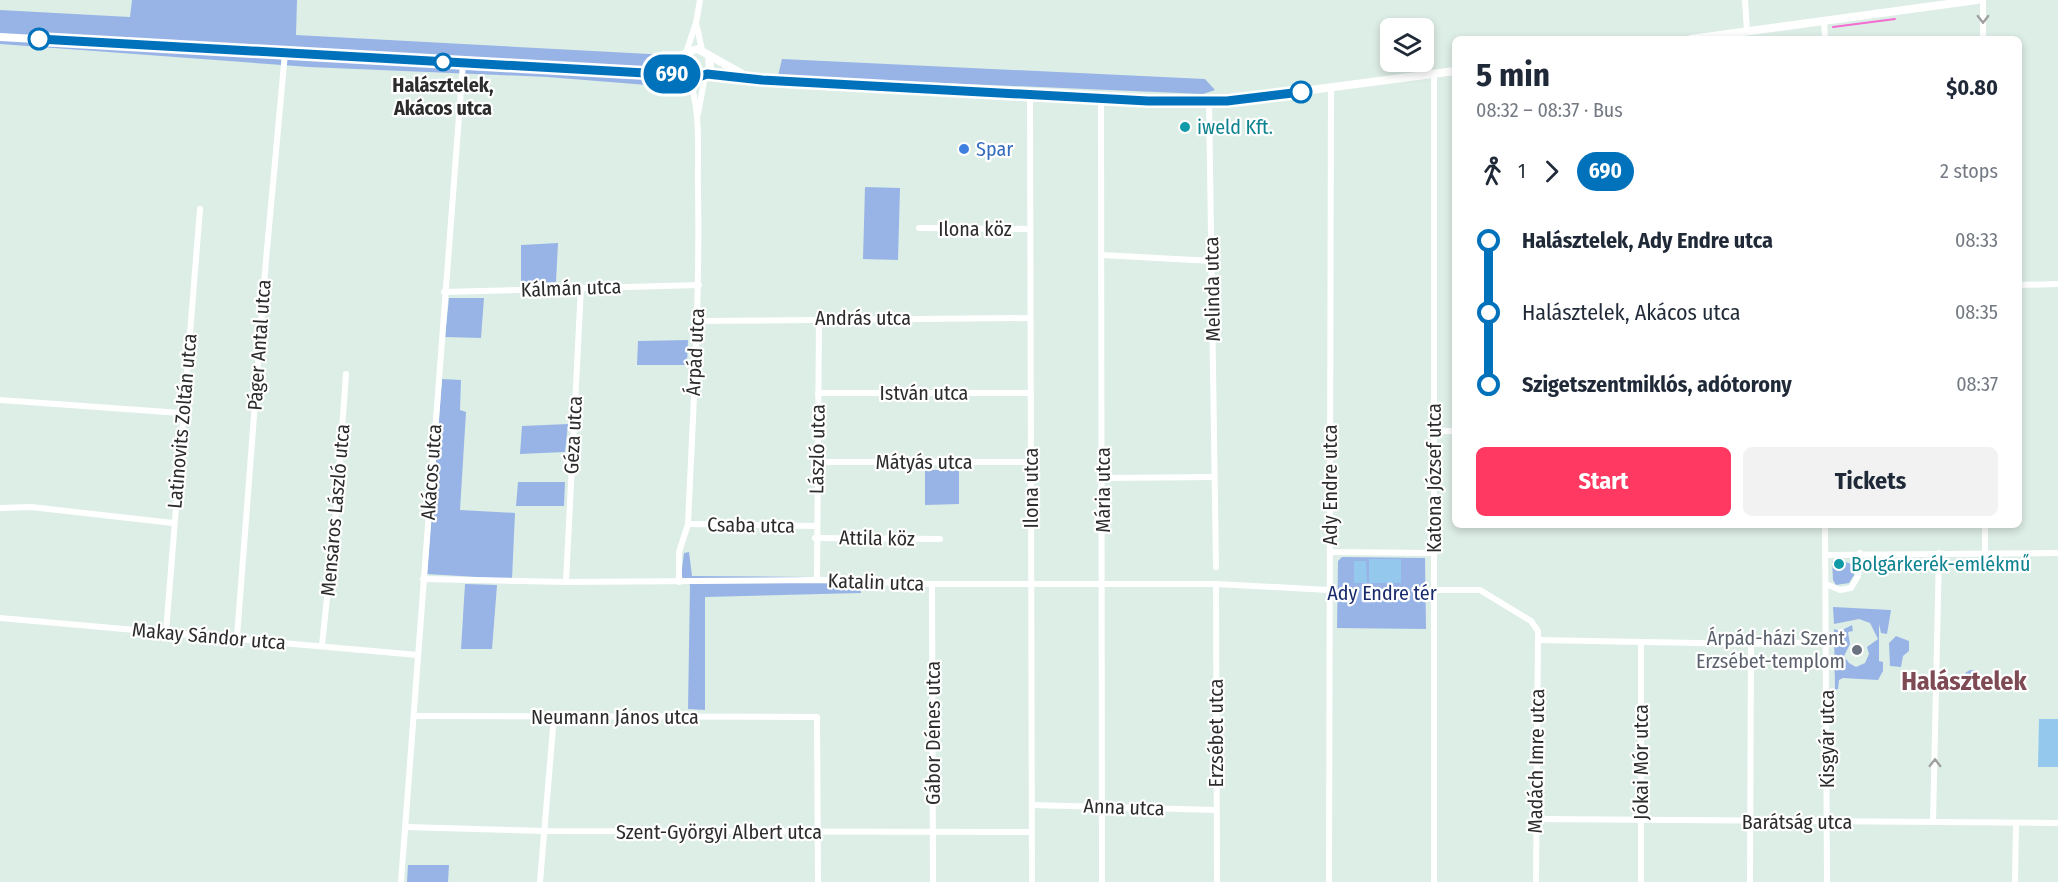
<!DOCTYPE html>
<meta charset="utf-8">
<style>
:root{--surface:#fff;--page:#f2f2f3;--text:#1f2937;--muted:#747a83;--accent:#ff3961}
body{margin:0;font-family:"Fira Sans Condensed",sans-serif;background:var(--page);color:var(--text);height:100vh;display:flex;flex-direction:column;font-size:22px;white-space:nowrap}
*{box-sizing:border-box;margin:0}
p{font-size:20px;color:var(--muted)}
.icon{flex:none;width:33px;height:33px;fill:none;stroke:currentColor;stroke-width:2;stroke-linecap:round;stroke-linejoin:round}
.map{position:relative;flex:1;overflow:hidden}
.panel{position:absolute;left:1452px;top:36px;width:570px;height:492px;display:flex;flex-direction:column;background:var(--surface);border-radius:9px;box-shadow:0 3px 9px #0003}
.panel>*{flex:none}
.badge{padding:0 12px;border-radius:20px;font-size:21px;line-height:39px}
.buttons{position:absolute;left:1380px;top:18px;display:grid;gap:12px}
.buttons a{display:grid;place-items:center;width:54px;height:54px;border-radius:9px;background:var(--surface);box-shadow:0 3px 9px #0003;font-size:30px}
.map>.badge{position:absolute;translate:-50% -50%;box-shadow:0 0 0 3px #fff}
.legs{display:flex;align-items:center;gap:9px;height:66px;padding:0 24px;font-size:20px}
.legs p{margin-inline-start:auto}
.overview{display:flex;align-items:center;justify-content:space-between;height:102px;padding:0 24px}
h1{font-size:33px;font-weight:700;line-height:45px}
.action{display:flex;gap:12px;margin-top:auto;padding:12px 24px}
.action a{flex:1;height:69px;border-radius:9px;background:var(--accent);color:#fff;font-size:24px;font-weight:700;line-height:69px;text-align:center}
.action a+a{background:var(--page);color:var(--text)}
ul{padding:0 24px;list-style:none}
li{display:flex;align-items:center;gap:21px;height:72px;font-size:22px}
li i{display:grid;place-items:center;width:9px;height:100%;margin:0 8px;background:currentColor}
li i::after{content:'';width:15px;height:15px;margin:-8px;border:4px solid;border-radius:50%;background:var(--surface)}
li p{margin-inline-start:auto}
li:first-child i{background:linear-gradient(#0000 50%,currentColor 0)}
li:last-child i{background:linear-gradient(currentColor 50%,#0000 0)}
.map>svg:first-child{display:block}
.green{fill:#98b4e6}
.pitch{fill:#94c9ed}
.lines{fill:none;stroke-linecap:round;stroke-linejoin:round}
.stream{stroke:#f36dd1;stroke-width:2}
.street{stroke:#fff;stroke-width:6}
.secondary{stroke:#fff;stroke-width:8}
.oneway{stroke:#a0a0a0}
.line-1-casing{stroke:#fff;stroke-width:14}
.line-1{stroke:#0072bc;stroke-width:9}
.stop-1-dot{fill:#fff;stroke:#0072bc;stroke-width:3}
.culture-dot{fill:#0f9aa8;stroke:#fff;stroke-width:2}
.shop-dot{fill:#3f7fe0;stroke:#fff;stroke-width:2}
.worship-dot{fill:#6b7280;stroke:#fff;stroke-width:2}
.labels{text-anchor:middle;dominant-baseline:central;stroke-width:4.5;stroke-linejoin:round;paint-order:stroke}
.stop-label{font-size:20px;font-weight:bold;fill:#2c2c2c;stroke:#fff}
.culture-label{font-size:20px;fill:#0d838f;stroke:#fff;text-anchor:start}
.shop-label{font-size:20px;fill:#366cbe;stroke:#fff;text-anchor:start}
.street-label{font-size:20px;fill:#2c2c2c;stroke:#fff}
.park-label{font-size:20px;fill:#182b6c;stroke:#fff}
.worship-label{font-size:20px;fill:#5b616d;stroke:#fff;text-anchor:end}
.district-label{font-size:26px;font-weight:bold;fill:#7e4a54;stroke:#fff}
</style>
<div class="map">
<svg width="2058" height="882" viewBox="0 0 2058 882">
<rect width="100%" height="100%" fill="#ddeee6"/>
<g class="green">
<polygon points="132,0 297,0 296,35 668,55 672,87 547,77 309,67 0,44 0,10 130,17"/>
<polygon points="782,59 1205,79 1215,90 1203,94 778,76"/>
<polygon points="865,187 900,188 898,260 863,259"/>
<polygon points="558,243 556,282 521,283 521,245"/>
<polygon points="449,298 484,298 481,338 445,337"/>
<polygon points="688,340 687,365 637,365 638,341"/>
<polygon points="442,379 461,380 460,410 466,412 460,510 515,513 512,579 427,574"/>
<polygon points="568,424 565,452 520,454 522,426"/>
<polygon points="925,470 959,470 959,504 925,505"/>
<polygon points="518,482 565,482 564,506 516,506"/>
<polygon points="689,552 692,576 811,577 860,586 861,593 705,597 705,710 688,709 690,585 681,576 684,553"/>
<polygon points="1342,557 1425,558 1426,629 1337,628 1338,561"/>
<polygon points="1832,561 1843,561 1851,564 1854,575 1849,583 1836,585 1833,580"/>
<polygon points="465,584 497,585 492,649 461,649"/>
<polygon points="1833,607 1891,610 1887,634 1881,633 1879,624 1879,661 1883,662 1883,671 1878,680 1843,678 1839,680 1838,689 1835,690 1834,629 1840,631 1852,625 1853,631 1848,632 1850,644 1844,656 1849,663 1856,667 1865,663 1869,654 1867,647 1878,639 1870,623 1859,619 1834,624"/>
<polygon points="1896,636 1909,641 1909,651 1903,656 1901,667 1890,666 1889,643"/>
<circle cx="1972" cy="678" r="8"/>
<polygon points="408,865 449,865 448,882 407,882"/>
</g>
<g class="pitch">
<rect x="1369" y="559" width="32" height="24"/>
<polygon points="1354,561 1366,561 1367,583 1354,583"/>
<polygon points="2039,719 2058,719 2058,767 2038,767"/>
</g>
<g class="lines">
<polyline class="stream" points="1833,27 1895,19"/>
<g class="street">
<polyline points="1745,0 1747,31"/>
<polyline points="1983,0 1983,39"/>
<polyline points="1824,21 1825,39"/>
<polyline points="697,27 702,50"/>
<polyline points="686,53 696,23 700,0"/>
<polyline points="1434,74 1434,882"/>
<polyline points="1030,94 1032,882"/>
<polyline points="1101,99 1102,882"/>
<polyline points="1209,101 1216,567"/>
<polyline points="698,114 705,76"/>
<polyline points="919,228 1030,229"/>
<polyline points="1102,255 1212,261"/>
<polyline points="2019,285 2058,284"/>
<polyline points="444,292 699,285"/>
<polyline points="697,321 1030,318"/>
<polyline points="818,393 1031,393"/>
<polyline points="0,400 181,413"/>
<polyline points="1434,431 1455,431"/>
<polyline points="818,462 1031,462"/>
<polyline points="1103,478 1214,477"/>
<polyline points="0,508 31,507 173,523"/>
<polyline points="688,524 815,526"/>
<polyline points="1825,525 1827,882"/>
<polyline points="1985,525 1985,553"/>
<polyline points="815,538 940,539"/>
<polyline points="1330,552 1434,553"/>
<polyline points="1825,555 2058,553"/>
<polyline points="423,579 566,582 817,580 932,584 1216,584 1329,590"/>
<polyline points="817,580 819,319"/>
<polyline points="566,582 581,287"/>
<path d="M679,582V552L688,524C693,413 700,301 698,190C697,153 702,111 688,76"/>
<polyline points="932,584 933,882"/>
<polyline points="1216,584 1217,882"/>
<polyline points="1826,584 1840,590 1851,588 1858,576 1860,553"/>
<polyline points="1434,590 1480,590 1531,621 1538,631 1536,882"/>
<polyline points="0,618 418,655"/>
<polyline points="166,632 200,209"/>
<polyline points="237,637 266,260 285,53"/>
<polyline points="1538,640 1751,644 1826,642"/>
<polyline points="322,645 336,513 346,374"/>
<polyline points="414,716 817,717 818,882"/>
<polyline points="1032,805 1216,810"/>
<polyline points="1536,819 2058,823"/>
<polyline points="1933,822 1939,553"/>
<polyline points="406,827 545,831 1032,832"/>
<polyline points="401,882 463,63"/>
<polyline points="540,882 554,716"/>
<polyline points="1329,882 1331,88"/>
<polyline points="1641,882 1641,642"/>
<polyline points="1750,882 1751,644"/>
<polyline points="2015,882 2016,823"/>
</g>
<g class="secondary">
<polyline points="0,37 663,74 684,73"/>
<polyline points="1691,39 1977,0"/>
<polyline points="682,57 684,73 693,79 699,79 710,68 709,57"/>
<path d="M648,71C663,67 690,49 698,49L744,75"/>
<polyline points="707,74 762,80 1101,99 1227,101 1455,71"/>
</g>
</g>
<defs><path id="oneway-chevron" d="M-2-3.5L2.5 0L-2 3.5" fill="none" stroke-width="1.6" stroke-linecap="round" stroke-linejoin="round" transform="scale(1.5)"/></defs>
<g class="oneway">
<use href="#oneway-chevron" transform="translate(1983 19) rotate(90)"/>
<use href="#oneway-chevron" transform="translate(1935 763) rotate(-89)"/>
</g>
<g class="lines">
<g class="line-1-casing">
<polyline id="line-1" points="39,39 663,74 684,73 693,79 707,74 762,80 1148,101 1227,101 1301,92"/>
</g>
<use href="#line-1" class="line-1"/>
</g>
<g class="stop-1-dot">
<circle cx="39" cy="39" r="10"/>
<circle cx="443" cy="62" r="8"/>
<circle cx="1301" cy="92" r="10"/>
</g>
<g class="culture-dot">
<circle cx="1185" cy="127" r="6"/>
<circle cx="1839" cy="564" r="6"/>
</g>
<circle class="shop-dot" cx="964" cy="149" r="6"/>
<circle class="worship-dot" cx="1857" cy="650" r="6"/>
<g class="labels">
<g class="stop-label">
<text x="443" y="85">Halásztelek,<tspan x="443" dy="23">Akácos utca</tspan></text>
</g>
<g class="culture-label">
<text x="1197" y="127">iweld Kft.</text>
<text x="1851" y="564">Bolgárkerék-emlékmű</text>
</g>
<g class="shop-label">
<text x="976" y="149">Spar</text>
</g>
<g class="street-label">
<text x="975" y="229">Ilona köz</text>
<text transform="translate(571 288) rotate(-2)">Kálmán utca</text>
<text transform="translate(1212 289) rotate(-91)">Melinda utca</text>
<text x="863" y="318">András utca</text>
<text transform="translate(259 345) rotate(-86)">Páger Antal utca</text>
<text transform="translate(695 352) rotate(-87)">Árpád utca</text>
<text x="924" y="393">István utca</text>
<text transform="translate(182 421) rotate(-85)">Latinovits Zoltán utca</text>
<text transform="translate(573 435) rotate(-87)">Géza utca</text>
<text transform="translate(817 449) rotate(-89)">László utca</text>
<text x="924" y="462">Mátyás utca</text>
<text transform="translate(431 472) rotate(-86)">Akácos utca</text>
<text transform="translate(1434 478) rotate(-90)">Katona József utca</text>
<text transform="translate(1330 485) rotate(-90)">Ady Endre utca</text>
<text transform="translate(1031 488) rotate(-90)">Ilona utca</text>
<text transform="translate(1103 490) rotate(-90)">Mária utca</text>
<text transform="translate(335 510) rotate(-85)">Mensáros László utca</text>
<text transform="translate(751 525) rotate(1)">Csaba utca</text>
<text transform="translate(877 538) rotate(1)">Attila köz</text>
<text transform="translate(876 582) rotate(2)">Katalin utca</text>
<text transform="translate(209 636) rotate(5)">Makay Sándor utca</text>
<text x="615" y="717">Neumann János utca</text>
<text transform="translate(933 733) rotate(-90)">Gábor Dénes utca</text>
<text transform="translate(1216 733) rotate(-90)">Erzsébet utca</text>
<text transform="translate(1827 739) rotate(-90)">Kisgyár utca</text>
<text transform="translate(1536 761) rotate(-89)">Madách Imre utca</text>
<text transform="translate(1641 762) rotate(-90)">Jókai Mór utca</text>
<text transform="translate(1124 807) rotate(2)">Anna utca</text>
<text x="1797" y="822">Barátság utca</text>
<text x="719" y="832">Szent-Györgyi Albert utca</text>
</g>
<g class="park-label">
<text x="1382" y="593">Ady Endre tér</text>
</g>
<g class="worship-label">
<text x="1845" y="638">Árpád-házi Szent<tspan x="1845" dy="23">Erzsébet-templom</tspan></text>
</g>
<g class="district-label">
<text x="1964" y="681">Halásztelek</text>
</g>
</g>
</svg>
<div class="buttons">
<a><svg class="icon" aria-label="layers" viewBox="0 0 24 24"><path d="M12 4l9 5-9 5-9-5zM3 14l9 5 9-5"/></svg></a>
</div>
<b class="badge" style="left:672px;top:74px;background:#0072bc;color:#fff">690</b>
<section class="panel">
<div class="overview"><div><h1>5 min</h1><p>08:32 – 08:37 · Bus</p></div><b>$0.80</b></div>
<div class="legs"><svg class="icon" aria-label="walk" viewBox="0 0 24 24"><circle cx="13" cy="4" r="2"/><path d="M13 8l-2 6 4 7M11 14l-3 7M7 12l3-4h3l4 4"/></svg>1<svg class="icon" aria-label="forward" viewBox="0 0 24 24"><path d="M9 5l7 7-7 7"/></svg><b class="badge" style="background:#0072bc;color:#fff">690</b><p>2 stops</p></div>
<ul>
<li><i style="color:#0072bc"></i><b>Halásztelek, Ady Endre utca</b><p>08:33</p></li>
<li><i style="color:#0072bc"></i><span>Halásztelek, Akácos utca</span><p>08:35</p></li>
<li><i style="color:#0072bc"></i><b>Szigetszentmiklós, adótorony</b><p>08:37</p></li>
</ul>
<div class="action"><a>Start</a><a>Tickets</a></div>
</section>
</div>
